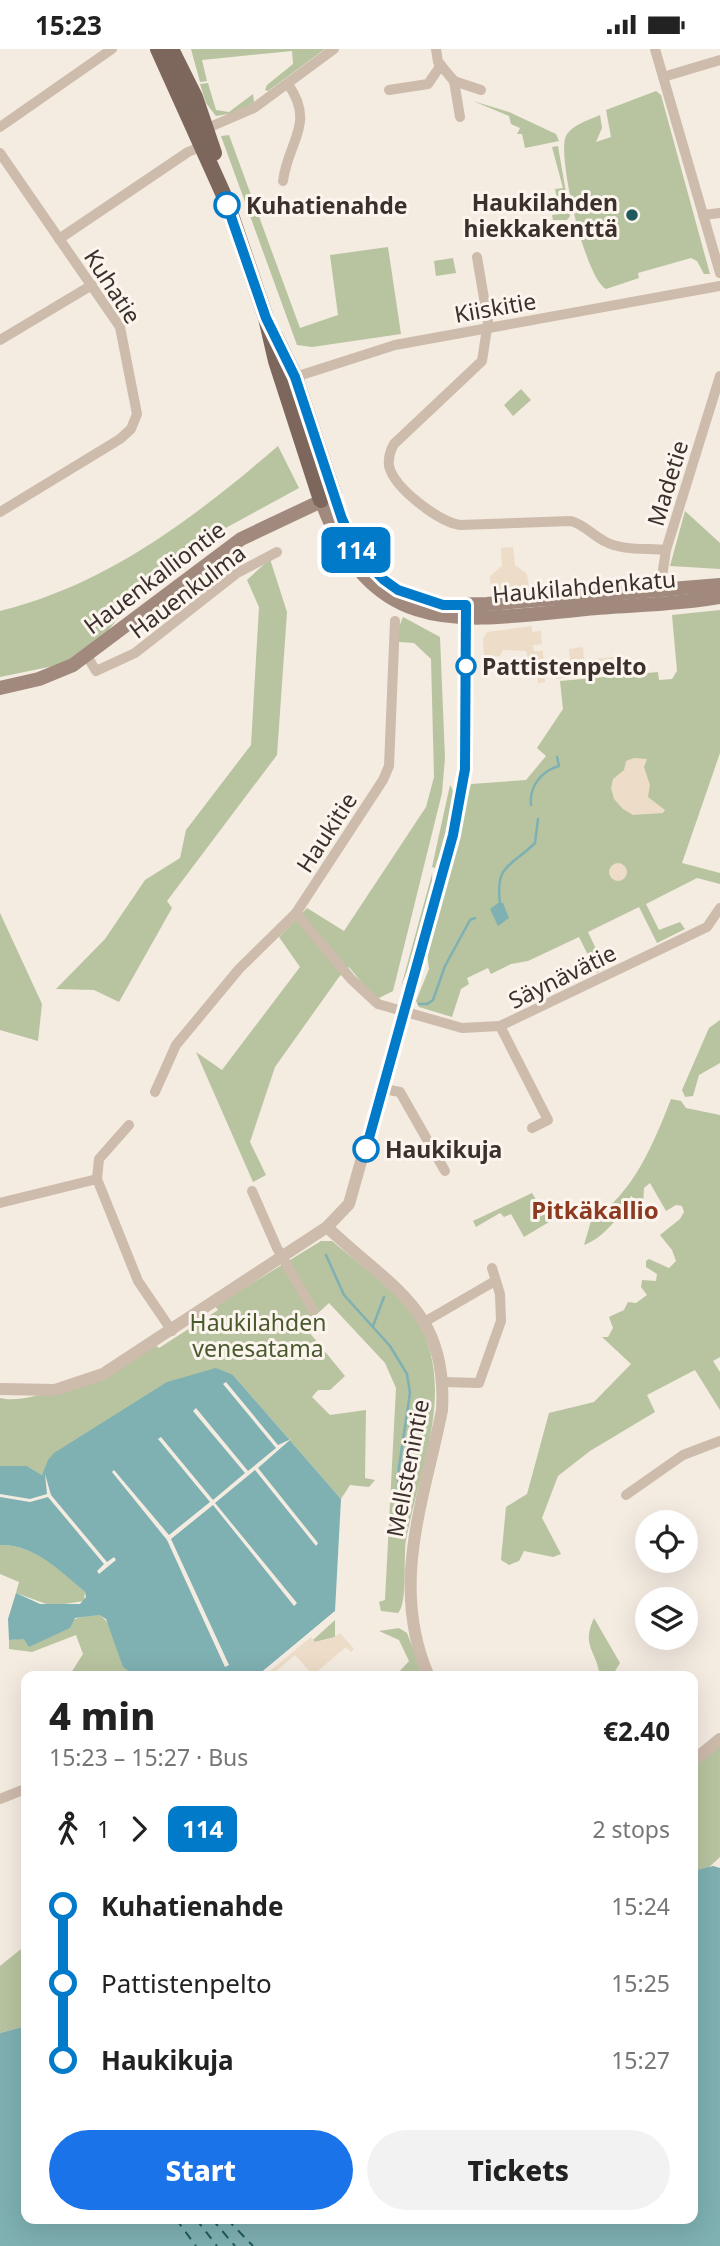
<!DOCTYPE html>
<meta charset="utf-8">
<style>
:root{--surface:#fff;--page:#f2f2f2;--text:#222;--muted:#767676;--accent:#1a73e8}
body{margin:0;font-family:"Noto Sans",sans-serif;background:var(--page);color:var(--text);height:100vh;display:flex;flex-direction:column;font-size:26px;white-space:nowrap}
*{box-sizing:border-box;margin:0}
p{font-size:23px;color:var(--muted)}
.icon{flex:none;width:38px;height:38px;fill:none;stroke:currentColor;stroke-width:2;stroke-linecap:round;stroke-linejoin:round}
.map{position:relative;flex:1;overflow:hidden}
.details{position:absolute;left:21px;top:1622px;width:677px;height:553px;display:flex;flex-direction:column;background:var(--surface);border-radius:14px;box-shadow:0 7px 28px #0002}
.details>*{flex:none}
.badge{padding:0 14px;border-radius:10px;font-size:24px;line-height:46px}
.tools{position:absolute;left:635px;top:1461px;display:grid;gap:14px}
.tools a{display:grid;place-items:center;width:63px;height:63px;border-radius:50%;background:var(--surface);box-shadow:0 7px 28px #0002;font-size:35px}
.map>.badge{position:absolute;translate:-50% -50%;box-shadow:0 0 0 4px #fff}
.legs{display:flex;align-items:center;gap:10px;height:77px;padding:0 28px;font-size:23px}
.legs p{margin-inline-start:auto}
.head{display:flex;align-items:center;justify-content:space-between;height:119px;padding:0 28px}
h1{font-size:38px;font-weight:800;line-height:52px}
.button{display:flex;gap:14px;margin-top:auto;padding:14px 28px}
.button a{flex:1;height:80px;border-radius:42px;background:var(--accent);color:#fff;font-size:28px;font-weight:800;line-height:80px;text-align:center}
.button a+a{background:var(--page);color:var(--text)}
ul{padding:0 28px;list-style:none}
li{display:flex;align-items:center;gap:24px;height:77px;font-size:26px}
li i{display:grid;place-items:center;width:10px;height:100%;margin:0 9px;background:currentColor}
li i::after{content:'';width:18px;height:18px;margin:-9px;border:5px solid;border-radius:50%;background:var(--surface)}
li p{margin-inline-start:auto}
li:first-child i{background:linear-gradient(#0000 50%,currentColor 0)}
li:last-child i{background:linear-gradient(currentColor 50%,#0000 0)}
.status{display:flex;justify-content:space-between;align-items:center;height:49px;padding:0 35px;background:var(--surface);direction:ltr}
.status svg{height:19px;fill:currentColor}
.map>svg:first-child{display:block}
.green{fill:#b8c4a0}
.plaza{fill:#ecdcc8}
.water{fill:#7fb0b2}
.pier{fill:#f4ebe1}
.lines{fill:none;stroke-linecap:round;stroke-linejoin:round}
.stream{stroke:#7fb0b2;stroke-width:2.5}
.ferry{stroke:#1f5a5e;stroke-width:2;stroke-dasharray:9 7;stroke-linecap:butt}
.minor{stroke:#cdbbac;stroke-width:10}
.tertiary{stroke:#cdbbac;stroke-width:12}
.secondary{stroke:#a18a7d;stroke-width:14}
.primary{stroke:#7d675c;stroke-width:16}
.line-1-casing{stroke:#fff;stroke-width:16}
.line-1{stroke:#007ac9;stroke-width:10}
.stop-1-dot{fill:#fff;stroke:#007ac9;stroke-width:3.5}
.poi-dot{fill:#1f5a5e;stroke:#fbf5ee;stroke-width:2.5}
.labels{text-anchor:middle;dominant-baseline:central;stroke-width:6;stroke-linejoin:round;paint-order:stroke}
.poi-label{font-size:23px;font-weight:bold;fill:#3b302b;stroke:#fbf5ee;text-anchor:end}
.stop-label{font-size:23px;font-weight:bold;fill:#3b302b;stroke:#fbf5ee;text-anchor:start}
.street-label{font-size:23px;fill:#3b302b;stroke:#fbf5ee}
.park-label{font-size:23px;fill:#4a5a2e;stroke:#fbf5ee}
.neighbourhood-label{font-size:24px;font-weight:bold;fill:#8c3b22;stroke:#fbf5ee}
</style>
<div class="status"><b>15:23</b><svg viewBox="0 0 49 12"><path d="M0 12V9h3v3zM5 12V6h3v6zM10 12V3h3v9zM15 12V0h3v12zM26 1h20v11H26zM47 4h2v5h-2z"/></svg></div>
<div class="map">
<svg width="720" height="2197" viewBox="0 0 720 2197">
<rect width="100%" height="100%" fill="#f4ebe1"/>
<g class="green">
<polygon points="191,0 325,0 268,42 265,41 267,36 293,15 292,2 202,11 207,32 200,33"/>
<polygon points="208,34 216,61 229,63 253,45 254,53 239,63 216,67 206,54 200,35"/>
<path d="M656,42L661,46L710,225H704L697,212L691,209L638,224L639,229L606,240C585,229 559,113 565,90C568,77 589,71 600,66L602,79L596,93L611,88L606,61Z"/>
<polygon points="473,52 509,63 556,85 559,92 525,99 522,85 517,85 520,79 511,75 509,67"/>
<polygon points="229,86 300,279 338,266 330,206 388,198 401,285 312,298 297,296 221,87"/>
<polygon points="558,97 570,167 567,171 553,171 552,166 560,165 555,140 563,139 552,98"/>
<polygon points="453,209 456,224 436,227 434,212"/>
<polygon points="521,340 531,351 513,367 504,356"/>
<path d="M278,397L299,439L163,513L99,593L63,615L0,628V562C109,535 195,468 278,397Z"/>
<polygon points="685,462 720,494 720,520 670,517"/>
<polygon points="270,510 287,563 277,706 167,852 172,859 119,953 94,941 56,940 105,890 145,831 180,809 186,781 251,696 259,558 247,531"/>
<polygon points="720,561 720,704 682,814 720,824 720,835 697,829 646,855 659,881 680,873 685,880 657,894 639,858 588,883 605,919 597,924 579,888 528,912 511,915 491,925 488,919 467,929 469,935 461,940 452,968 419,958 416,952 429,920 427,904 471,735 526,731 546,707 537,699 563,660 560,632 658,623 659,631 672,630 677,622 672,566"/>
<polygon points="403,568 440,588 445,709 442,744 393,942 379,949 371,945 349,918 339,928 275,1018 250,1093 266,1126 253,1133 196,1003 222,1021 300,918 279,888 307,859 344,882 426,758 434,728 431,610 414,594 399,593 397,583"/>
<path d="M450,736C463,753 441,799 435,819L432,818Z"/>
<path d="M432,825C434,864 414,902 401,938Z"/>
<polygon points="0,864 42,955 38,992 0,981"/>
<polygon points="720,971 720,1014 699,1026 693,1047 685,1048 682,1041 709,979"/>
<path d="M671,1050L681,1052L686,1059L720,1066V1308L713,1312L720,1323V1361L695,1321L647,1346L655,1363L590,1402L558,1427L542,1469L561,1505L553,1508L524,1502L519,1512L509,1516L501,1511L506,1458L527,1445L549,1364L594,1353L631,1315L602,1288H608L613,1279L609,1268L624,1261L628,1253L636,1254L647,1246L641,1238L642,1231L656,1232L657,1225L646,1218V1212L649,1210L669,1219L676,1212L672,1201L660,1186L680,1170L684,1163L682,1157L676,1156L666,1162L650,1134L644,1139L643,1156L631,1147C622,1165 604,1189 584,1196L591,1172C633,1145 654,1094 671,1050Z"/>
<polygon points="532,1144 549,1173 524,1188 511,1165 504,1168 500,1164 476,1178 473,1172"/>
<path d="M321,1192H332C352,1209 399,1244 412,1263C460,1334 420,1416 406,1491C403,1507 408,1554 398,1564L381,1562L379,1553L385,1551L396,1339L385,1314L329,1254L304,1277L345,1327L330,1341H318L312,1348L330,1366L366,1361L365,1429L375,1431L369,1438L350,1436L341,1450L233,1326L46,1418L42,1426L27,1417H0V1349C40,1358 116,1314 155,1296L159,1299L218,1261L215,1257Z"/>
<path d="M0,1496C34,1495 61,1522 85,1543L84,1552L52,1557L16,1544L19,1533L0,1525Z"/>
<path d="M99,1566C118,1576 111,1609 136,1627H69L83,1605L76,1586L32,1603L9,1600V1591C41,1589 67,1566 99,1566Z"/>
<path d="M594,1569L620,1614L612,1627H600C596,1600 581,1597 594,1569Z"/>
<polygon points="335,1571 335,1588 315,1593 313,1591"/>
<polygon points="399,1579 407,1584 424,1627 403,1627 399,1623 409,1612 399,1591 379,1582"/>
<polygon points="720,1696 720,1808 707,1820 693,1822 693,1718"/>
<polygon points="26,1896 26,1977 0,1984 0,1917"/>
</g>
<g class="plaza">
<polygon points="513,498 515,516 527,525 529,540 491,543 490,527 502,517 501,499"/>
<polygon points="532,577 532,583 541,582 542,595 533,596 534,602 543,602 545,633 538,634 537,619 530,619 526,602 503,601 500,607 484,608 483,590 487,583"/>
<polygon points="583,598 584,611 613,608 614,621 556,630 556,627 571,625 569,600"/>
<polygon points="634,709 647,710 644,718 650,736 648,748 665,761 663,764 633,766 623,760 614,750 611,739 613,730 624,721 626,712"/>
<circle cx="618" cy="823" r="9"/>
<polygon points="340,1584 354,1600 351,1603 346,1598 313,1626 295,1606 275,1623 278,1627 264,1627 311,1588 315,1593 333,1589"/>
</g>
<g class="water">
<polygon points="498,854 503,854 509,869 498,877 490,860"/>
<path d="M216,1319L233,1326L341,1450L335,1562L257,1627H136L123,1618L106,1570L99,1566L75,1569L70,1579L29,1598L24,1590L9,1591L8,1570L16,1544L40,1555H80L86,1548L85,1543C60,1522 34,1495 0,1496V1417H27L42,1426L48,1411L54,1404L167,1333Z"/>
<polygon points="713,1817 720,1819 720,2197 0,2197 0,1984 26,1977 26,2170 693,2170 693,1822"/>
</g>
<g class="pier">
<polygon points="226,1333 278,1396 291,1390 258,1419 318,1494 316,1497 255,1421 215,1454 297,1554 294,1557 213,1456 171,1490 229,1616 225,1618 167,1491 112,1423 114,1421 169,1486 210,1453 158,1390 161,1388 213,1451 245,1424 193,1362 196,1359 248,1422 276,1399 223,1335"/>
<polygon points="45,1425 51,1446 107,1513 114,1508 116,1511 99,1525 97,1522 104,1515 48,1448 30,1453 0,1448 0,1445 30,1450 47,1445"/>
<polygon points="334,1563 336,1566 258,1627 257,1627"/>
</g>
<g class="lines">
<g class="stream">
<path d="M531,756C529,738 541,722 559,717L557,708"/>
<path d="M500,854C495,815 511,818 535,794L538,770"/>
<polyline points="419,955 427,955 433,951 445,917 470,871 475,869"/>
<polyline points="326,1206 344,1246 390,1297 407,1325 410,1344 399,1418 395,1487"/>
<polyline points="373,1277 384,1248"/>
</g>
<g class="ferry">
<polyline points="176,2170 196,2197"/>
<polyline points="196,2170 217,2197"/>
<polyline points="212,2170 235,2197"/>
<polyline points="227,2170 253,2197"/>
</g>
<g class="minor">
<polyline points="436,0 438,13 454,32 460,68"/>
<polyline points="655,0 720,224"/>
<polyline points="663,28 720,11"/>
<polyline points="454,32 481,41"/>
<polyline points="389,41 428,35 441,16"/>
<polyline points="0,78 112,0"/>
<polyline points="203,81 254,59 334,0"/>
<polyline points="0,104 120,278 137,365 131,380 120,390 0,463"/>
<path d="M283,132C288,92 316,75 288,35"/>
<polyline points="703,166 720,164"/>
<polyline points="59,190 188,103 205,96"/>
<path d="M477,208L488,273L482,312L394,395C390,402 388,408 389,417C394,439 439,473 460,476L571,472C585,476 592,486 604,492C622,502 646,499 666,501"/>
<polyline points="0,291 92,236"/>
<polyline points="292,329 395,296 720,237"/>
<polyline points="659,547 666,501 720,327"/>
<polyline points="395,572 389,717 383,731 296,864 351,930 378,955 462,979 500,977 707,878 720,859"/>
<polyline points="87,607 96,622 135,604 237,524 277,503"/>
<polyline points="500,977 548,1071 532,1079"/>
<polyline points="384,1040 400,1043 445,1122"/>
<polyline points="155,1043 176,996 239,920 296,864"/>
<polyline points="97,1130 99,1110 129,1076"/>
<polyline points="252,1142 277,1199 313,1261"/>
<polyline points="0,1154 97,1130 138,1232 172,1282"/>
<polyline points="426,1272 495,1232"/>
<polyline points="444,1333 479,1334 501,1272 500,1245 492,1219"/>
<polyline points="626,1446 683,1406 720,1392"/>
<polyline points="0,1750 25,1740"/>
</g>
<g class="tertiary">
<path d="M327,1178C391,1239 448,1261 442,1361C424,1452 389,1537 429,1628"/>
<polyline points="0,1340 55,1341 103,1325 327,1178 349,1155 453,786 465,720 466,560"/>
<polyline points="693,1712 720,1690"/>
</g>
<g class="secondary">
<path d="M321,451C374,593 461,572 586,560C630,556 677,556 720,548"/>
<polyline points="0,639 39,630 73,616 241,490 334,446 350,490 372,520 398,541 443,556 487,555 720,536"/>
</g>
<g class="primary">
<polyline points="158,0 226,151 266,269 276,312 321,451"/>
<polyline points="171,0 195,48 214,104"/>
<polyline points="275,287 295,328 334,446"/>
</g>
</g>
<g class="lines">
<g class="line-1-casing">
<polyline id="line-1" points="227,156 266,269 295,328 342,470 359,506 384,531 398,541 443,556 466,556 465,720 453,786 366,1100"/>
</g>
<use href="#line-1" class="line-1"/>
</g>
<g class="stop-1-dot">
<circle cx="227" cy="156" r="12"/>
<circle cx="466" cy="617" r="9"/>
<circle cx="366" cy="1100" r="12"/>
</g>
<circle class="poi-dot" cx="632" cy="166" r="7"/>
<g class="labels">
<g class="poi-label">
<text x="618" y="153">Haukilahden<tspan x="618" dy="26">hiekkakenttä</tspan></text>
</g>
<g class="stop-label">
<text x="246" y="156">Kuhatienahde</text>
<text x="482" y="617">Pattistenpelto</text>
<text x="385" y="1100">Haukikuja</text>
</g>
<g class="street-label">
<text transform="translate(113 237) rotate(57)">Kuhatie</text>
<text transform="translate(495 258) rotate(-10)">Kiiskitie</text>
<text transform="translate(667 434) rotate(-73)">Madetie</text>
<text transform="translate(154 528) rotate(-37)">Hauenkalliontie</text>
<text transform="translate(584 537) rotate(-5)">Haukilahdenkatu</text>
<text transform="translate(187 542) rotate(-37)">Hauenkulma</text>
<text transform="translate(326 783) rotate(-57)">Haukitie</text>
<text transform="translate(562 927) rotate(-26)">Säynävätie</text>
<text transform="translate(407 1419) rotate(-79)">Mellstenintie</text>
</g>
<g class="park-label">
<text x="258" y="1273">Haukilahden<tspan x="258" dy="26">venesatama</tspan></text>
</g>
<g class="neighbourhood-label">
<text x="595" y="1160">Pitkäkallio</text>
</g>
</g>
</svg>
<div class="tools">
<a><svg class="icon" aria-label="locate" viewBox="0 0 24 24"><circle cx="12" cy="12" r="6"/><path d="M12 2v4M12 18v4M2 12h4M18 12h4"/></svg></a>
<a><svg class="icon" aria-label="layers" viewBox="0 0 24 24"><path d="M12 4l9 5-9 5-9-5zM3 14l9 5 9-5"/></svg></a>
</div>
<b class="badge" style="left:356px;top:501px;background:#007ac9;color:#fff">114</b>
<section class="details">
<div class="head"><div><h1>4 min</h1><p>15:23 – 15:27 · Bus</p></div><b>€2.40</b></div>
<div class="legs"><svg class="icon" aria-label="walk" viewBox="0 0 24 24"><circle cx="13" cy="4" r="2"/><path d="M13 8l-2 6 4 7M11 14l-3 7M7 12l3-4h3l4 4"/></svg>1<svg class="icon" aria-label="forward" viewBox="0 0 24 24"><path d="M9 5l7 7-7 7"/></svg><b class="badge" style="background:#007ac9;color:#fff">114</b><p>2 stops</p></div>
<ul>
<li><i style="color:#007ac9"></i><b>Kuhatienahde</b><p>15:24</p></li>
<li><i style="color:#007ac9"></i><span>Pattistenpelto</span><p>15:25</p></li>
<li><i style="color:#007ac9"></i><b>Haukikuja</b><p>15:27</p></li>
</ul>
<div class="button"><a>Start</a><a>Tickets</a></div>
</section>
</div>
